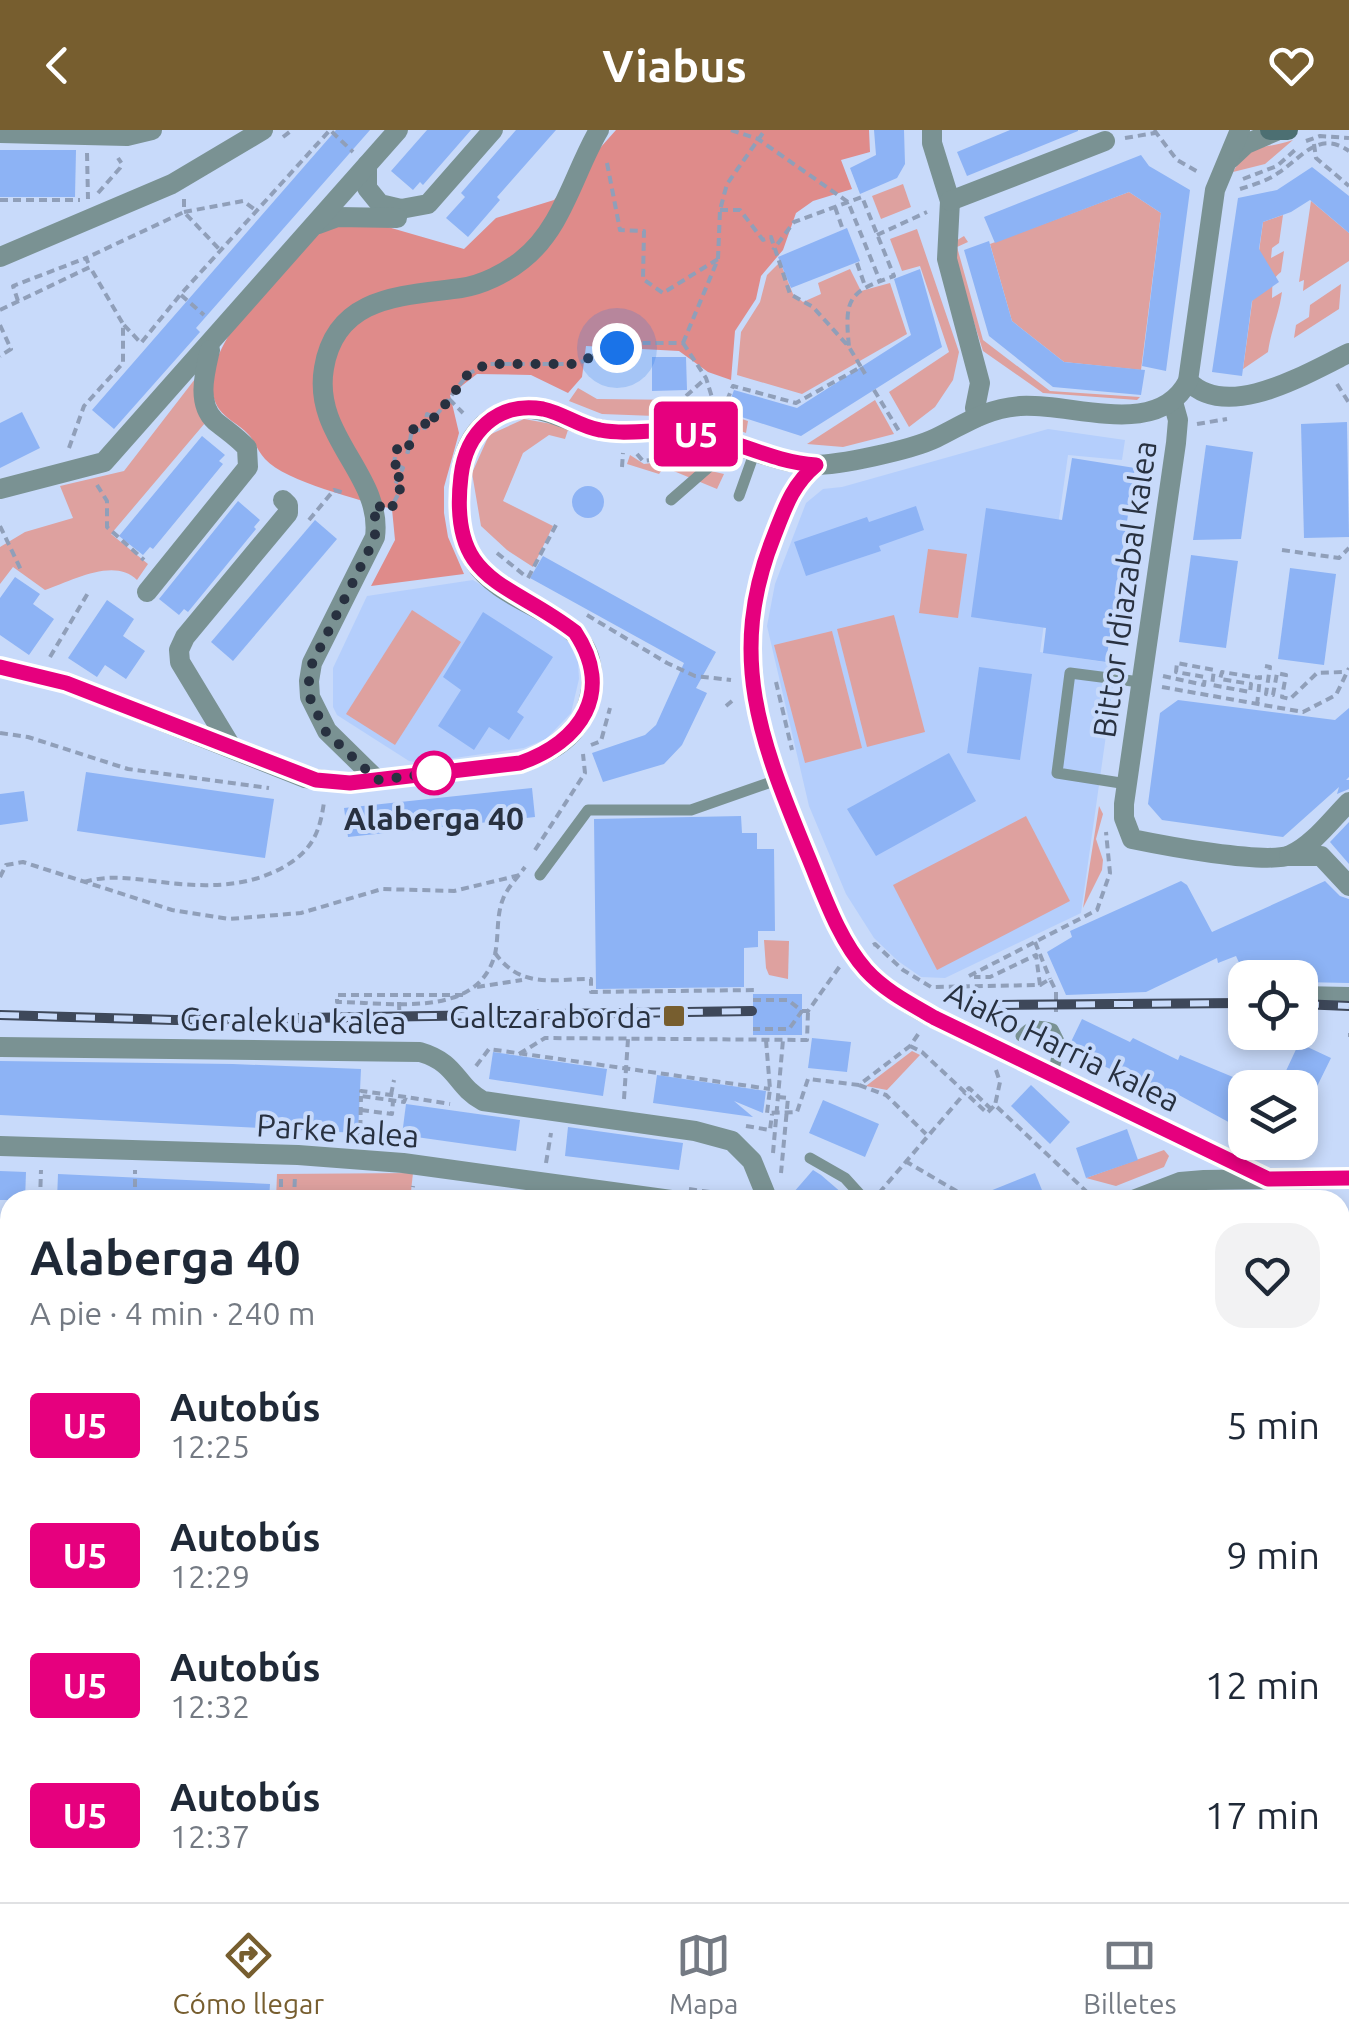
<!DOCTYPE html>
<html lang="es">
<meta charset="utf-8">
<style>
:root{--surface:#fff;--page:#f2f2f3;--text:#1f2937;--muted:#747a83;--line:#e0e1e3;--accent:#775e2f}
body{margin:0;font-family:Ubuntu,sans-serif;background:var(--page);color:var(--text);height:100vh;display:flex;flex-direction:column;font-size:38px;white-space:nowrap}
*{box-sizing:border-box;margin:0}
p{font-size:32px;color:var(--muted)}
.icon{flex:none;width:55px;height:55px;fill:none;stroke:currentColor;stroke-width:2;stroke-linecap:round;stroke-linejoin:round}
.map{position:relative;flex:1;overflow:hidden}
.sheet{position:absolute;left:0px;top:1060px;width:1350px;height:712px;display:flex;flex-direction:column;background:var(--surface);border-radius:30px 30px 0 0;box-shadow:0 5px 15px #0003}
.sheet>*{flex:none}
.badge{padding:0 20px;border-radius:8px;font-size:35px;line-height:65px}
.controls{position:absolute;left:1228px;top:830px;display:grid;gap:20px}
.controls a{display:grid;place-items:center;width:90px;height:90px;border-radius:20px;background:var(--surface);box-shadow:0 5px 15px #0003;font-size:50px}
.you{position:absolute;width:50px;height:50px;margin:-25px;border:8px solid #fff;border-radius:50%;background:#1a73e8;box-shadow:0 0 0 15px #1a73e833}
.map>.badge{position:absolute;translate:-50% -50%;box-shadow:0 0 0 5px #fff}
.round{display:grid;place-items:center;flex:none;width:105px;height:105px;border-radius:30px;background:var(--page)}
.overview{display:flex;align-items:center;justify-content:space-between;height:170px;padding:0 30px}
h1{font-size:48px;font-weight:600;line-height:75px}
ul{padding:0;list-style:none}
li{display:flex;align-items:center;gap:30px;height:130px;padding:0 30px}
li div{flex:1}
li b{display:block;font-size:38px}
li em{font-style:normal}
li .badge{min-width:110px;font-weight:700;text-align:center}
header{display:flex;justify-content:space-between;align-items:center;height:130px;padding:0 30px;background:var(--accent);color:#fff;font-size:45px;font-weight:600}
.dock{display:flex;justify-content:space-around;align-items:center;height:140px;border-top:2px solid var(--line);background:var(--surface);font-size:28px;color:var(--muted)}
.dock a{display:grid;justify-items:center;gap:5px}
.dock .active{color:var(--accent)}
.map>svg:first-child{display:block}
.built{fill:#b4cefc}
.green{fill:#dea19f}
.forest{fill:#df8b8a}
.building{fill:#8db3f5}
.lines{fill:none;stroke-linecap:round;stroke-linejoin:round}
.path{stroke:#909fb9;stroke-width:4;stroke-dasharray:8 5;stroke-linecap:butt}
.lane{stroke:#7a9293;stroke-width:11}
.street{stroke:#7a9293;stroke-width:20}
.secondary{stroke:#4c6f72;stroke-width:20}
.rail-casing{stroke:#3e485a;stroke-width:10}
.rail{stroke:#c8dafa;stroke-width:6;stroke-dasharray:19;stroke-linecap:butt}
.line-casing{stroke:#fff;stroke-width:22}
.line{stroke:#e6007e;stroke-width:15}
.walk{stroke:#283140;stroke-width:10;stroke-dasharray:0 18}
.stop-dot{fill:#fff;stroke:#e6007e;stroke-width:5}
.poi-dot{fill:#775e2f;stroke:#c8dafa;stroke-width:4}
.labels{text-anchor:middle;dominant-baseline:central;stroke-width:8;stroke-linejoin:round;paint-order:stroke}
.street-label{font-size:32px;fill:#283140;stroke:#c8dafa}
.stop-label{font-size:32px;font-weight:bold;fill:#283140;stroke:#c8dafa}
.poi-label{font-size:32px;fill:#283140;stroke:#c8dafa;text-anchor:end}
</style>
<header><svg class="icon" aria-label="back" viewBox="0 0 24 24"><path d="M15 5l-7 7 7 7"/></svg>Viabus<svg class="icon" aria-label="heart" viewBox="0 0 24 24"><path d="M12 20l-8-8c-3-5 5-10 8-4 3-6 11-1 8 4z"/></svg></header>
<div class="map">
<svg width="1349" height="1772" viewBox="0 0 1349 1772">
<rect width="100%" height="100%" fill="#c8dafa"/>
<g class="built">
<polygon points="1048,299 1125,310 1122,330 1068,325 1040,522 1116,534 1081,783 945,848 921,847 898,831 874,808 846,764 809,676 767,496 775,454 806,373 823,359 842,357"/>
<polygon points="473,450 561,504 569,513 578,532 579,549 571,583 546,609 524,618 420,633 409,631 337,585 333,577 333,538 367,466"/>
<polygon points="0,1426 10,1427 10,1648 3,1693 0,1692"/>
</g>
<g class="green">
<path d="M1293,10L1265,34L1233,42C1251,11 1265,20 1293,10Z"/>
<polygon points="903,54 911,77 881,89 872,66"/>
<polygon points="1129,62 1161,83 1141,240 1064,232 1012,191 990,114"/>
<polygon points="1311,71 1349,103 1349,131 1303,161 1304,150 1299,152"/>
<path d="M1283,85L1279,113L1272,118L1271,128L1284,121L1281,142C1270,150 1273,157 1272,168L1282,162C1279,184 1271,200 1268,222L1243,239L1263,92Z"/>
<polygon points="917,99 959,222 953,250 935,277 909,297 889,262 949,222 920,136 902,141 890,109"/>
<polygon points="964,106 968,112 957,117 983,210 1050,261 1140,267 1137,270 1043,263 983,221 951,120 954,112"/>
<polygon points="780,132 793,164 803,172 821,164 818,153 850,139 861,161 890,153 907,204 802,264 737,245 741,202 760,172 767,145"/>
<polygon points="1341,154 1339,179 1294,208 1296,195 1309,187 1310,175"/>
<path d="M195,249L205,293L111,404L148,434L137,450C114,427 72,451 45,460L13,437L0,454V417L25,402L73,388L60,356L124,341Z"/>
<polygon points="578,258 597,269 685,270 748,291 746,303 690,282 655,286 602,284 569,271"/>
<polygon points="875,270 894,304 843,317 807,314"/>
<polygon points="524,289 569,297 565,309 549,305 523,323 503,371 553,396 533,437 507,420 481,396 472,343 489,305"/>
<polygon points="630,325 644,334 667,331 724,344 717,359 664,337 659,344 627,334"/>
<polygon points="928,419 967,424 958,488 919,483"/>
<polygon points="412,480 461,512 395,615 346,584"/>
<polygon points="894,485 925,602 867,617 837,499"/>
<polygon points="832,501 862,618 805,633 774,515"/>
<polygon points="1099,676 1103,684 1096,709 1103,730 1102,740 1083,778"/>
<polygon points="1026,686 1070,771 937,840 893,755"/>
<polygon points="764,810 789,811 788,849 769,845 766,838"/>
<polygon points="912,921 920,925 887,960 866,956"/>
<polygon points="1164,1020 1169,1026 1164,1037 1116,1056 1086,1048"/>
<polygon points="413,1043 410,1070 276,1070 277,1044"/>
<polygon points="0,1234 10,1235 10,1383 0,1382"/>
</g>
<path class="forest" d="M616,0H869L870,22L841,30L852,59L813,71L796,83L783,120L761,146L756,169L735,201L731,250L708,242L679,221L586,216L582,247L568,263L531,245L477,244L450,265L459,303L444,357V383L448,407L464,444L371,456L395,410L392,379C361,370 286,352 265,329C258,322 255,311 248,304C240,295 226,289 219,279C184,226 290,132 322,97L374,93L464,119L496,88L554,70Z"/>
<g class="building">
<polygon points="336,0 370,0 196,198 200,202 114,299 92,280"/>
<polygon points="427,0 471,0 423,55 420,52 413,60 391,41"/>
<polygon points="516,0 556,0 497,67 500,70 468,107 446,88 465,67 461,63"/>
<polygon points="874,0 904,0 905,34 897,48 860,64 850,38 876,25"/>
<polygon points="1010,0 1078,0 1078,1 967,46 957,22"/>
<polygon points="0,20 76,20 75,67 0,67"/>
<polygon points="1141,25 1149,36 1190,60 1166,241 1142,236 1161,83 1129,62 995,113 984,87"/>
<polygon points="1312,37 1349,66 1349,103 1310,70 1291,82 1263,92 1259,119 1279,152 1252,171 1242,246 1212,242 1238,68 1277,60"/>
<polygon points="847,98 860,131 791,158 778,127"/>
<polygon points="989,111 1012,191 1064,232 1145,240 1141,265 1053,257 989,206 964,120"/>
<polygon points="920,139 942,217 801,306 726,282 734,260 797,278 911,205 894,149"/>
<polygon points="652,227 686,227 687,260 652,261"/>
<polygon points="22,282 40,318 0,338 0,293"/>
<polygon points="1347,292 1349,407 1304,408 1301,294"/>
<polygon points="202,306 225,325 219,331 223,334 153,419 150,417 143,425 119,406"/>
<polygon points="1206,315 1253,322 1241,409 1193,410"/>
<polygon points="1072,328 1135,338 1106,532 1043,523 1046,498 971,487 986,378 1062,390"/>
<circle cx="588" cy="372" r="16"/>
<polygon points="238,371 260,390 254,397 256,399 188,482 184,479 179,485 159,469"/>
<polygon points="916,376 924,400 879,416 881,421 806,446 794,412 867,387 869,392"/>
<polygon points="315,390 337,409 233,531 211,512"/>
<polygon points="1191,425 1238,431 1226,518 1179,512"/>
<polygon points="543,426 716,522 696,558 707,563 682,615 664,634 603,652 592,623 645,605 656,595 684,533 530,448"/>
<polygon points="1290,438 1336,444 1324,535 1278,529"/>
<polygon points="15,447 40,464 33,474 54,489 29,525 0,505 0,468"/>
<polygon points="107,470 134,489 123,506 145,521 126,549 105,535 97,547 68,528"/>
<polygon points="483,482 553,527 517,582 524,587 509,610 489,597 474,620 438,596 461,560 443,547"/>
<polygon points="979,537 1032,544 1020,630 967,623"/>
<polygon points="1178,570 1335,590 1349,578 1349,647 1346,650 1349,650 1349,659 1337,664 1339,657 1283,707 1162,690 1148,674 1160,583"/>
<polygon points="949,623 976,671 876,726 847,679"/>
<polygon points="86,642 274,669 265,728 77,701"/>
<polygon points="532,658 535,687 348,707 344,678"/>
<polygon points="24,661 28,691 0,695 0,664"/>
<polygon points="741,686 742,703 757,703 757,719 774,719 775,801 758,801 758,817 744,818 744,857 596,859 594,689"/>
<polygon points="1349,692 1349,734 1330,712"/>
<polygon points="1181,751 1187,755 1212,802 1325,751 1340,766 1349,769 1349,853 1300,852 1300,848 1246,848 1236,826 1218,833 1217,828 1146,862 1066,865 1047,822 1072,807 1070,801"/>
<rect x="753" y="864" width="49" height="41"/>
<polygon points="1082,889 1130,912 1133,908 1178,930 1180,925 1245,952 1245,1001 1166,958 1164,961 1118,939 1116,942 1068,918"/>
<polygon points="812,908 851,912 847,942 808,938"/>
<polygon points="1299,913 1331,928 1300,991 1300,958 1278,958"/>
<polygon points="493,922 607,939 603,966 489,949"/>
<polygon points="0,931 233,934 361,939 358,1003 0,985"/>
<polygon points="657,945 766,961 763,983 734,971 753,987 653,973"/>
<polygon points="1031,955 1070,992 1050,1014 1011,976"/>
<polygon points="823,970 879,994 865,1027 809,1003"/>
<polygon points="406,974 520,990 516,1021 402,1005"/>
<polygon points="568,997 683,1013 679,1040 565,1026"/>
<polygon points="1127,999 1138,1030 1086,1048 1076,1018"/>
<polygon points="813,1040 821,1045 850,1070 787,1070"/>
<polygon points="0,1041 26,1042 25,1070 0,1070"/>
<polygon points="1035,1043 1046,1070 971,1070 970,1069"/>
<polygon points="58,1044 270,1054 269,1070 57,1070"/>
</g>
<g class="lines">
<g class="path">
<polyline points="731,0 758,9 848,72 880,151"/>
<polyline points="1154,0 1177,30 1200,43"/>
<polyline points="283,7 292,0"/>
<polyline points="1125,8 1155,3"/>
<polyline points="1306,11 1320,6 1349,8"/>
<polyline points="1314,14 1316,28 1349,56"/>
<polyline points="87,23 88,69"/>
<polyline points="607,33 620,100 644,101 643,149 663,163 718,129"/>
<polyline points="1243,49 1277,36 1295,20"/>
<path d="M1240,59C1253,55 1267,51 1278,43C1303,27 1318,0 1349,21"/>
<polyline points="98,63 120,38 122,34 118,28"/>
<polyline points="184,69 184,82 243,71 257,81"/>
<polyline points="0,70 80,70"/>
<polyline points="835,77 843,100"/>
<path d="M720,80H740L763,110L771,107L790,164L813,177L849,217C844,167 849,162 894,146L862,67L794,92L773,120"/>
<polyline points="877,105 927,82"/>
<polyline points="857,133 865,156"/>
<polyline points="181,165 204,185"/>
<polyline points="18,171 13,156 86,128"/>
<polyline points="0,180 90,137 86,128 184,82 220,120"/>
<polyline points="0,195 11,219 0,226"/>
<polyline points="124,195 141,213 180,165 330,0 353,22"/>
<polyline points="683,213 706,248 715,277 723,280 733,256 796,273 861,237 849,217"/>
<polyline points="683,213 718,129 720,80 727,54 765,0"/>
<polyline points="861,237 867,247"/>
<polyline points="1337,254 1349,273"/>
<polyline points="874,260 899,301"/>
<polyline points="686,266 705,249"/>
<polyline points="449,269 463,283"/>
<polyline points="1197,294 1227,289"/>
<polyline points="69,318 84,276 123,233 123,194 90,137"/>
<polyline points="637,324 643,331 668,328 689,331"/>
<polyline points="622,337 623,323"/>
<polyline points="97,355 107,371 107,397 144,430"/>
<polyline points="394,372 401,359 394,357 403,338 394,334 396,319 408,322 412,299 424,301 427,284 435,287 468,244 487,234 578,234 596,224 637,213 683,213"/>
<polyline points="309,390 334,360 345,363"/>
<polyline points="0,396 21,440"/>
<polyline points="1282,420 1339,428 1349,418"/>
<polyline points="497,423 524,445"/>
<polyline points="528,448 556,395"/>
<polyline points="587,485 667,533 695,546 731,550"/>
<polyline points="50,527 88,463"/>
<polyline points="1265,536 1270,537 1266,564 1273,565 1277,543 1286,545 1282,567 1290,569 1317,543 1344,542"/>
<polyline points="1163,546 1204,555 1205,547 1176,542 1177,533 1214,540 1212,555 1250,562 1251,554 1220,549 1222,542 1260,548 1260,542"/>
<polyline points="776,552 792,620"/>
<polyline points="1162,557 1303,582 1336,565 1349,538"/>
<polyline points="1257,575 1260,548"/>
<polyline points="726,576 732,571"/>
<polyline points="0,603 28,607 128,639 269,658"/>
<polyline points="591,615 601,611 610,578"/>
<polyline points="535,720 585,643 583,624"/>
<polyline points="0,747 6,735 23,732 172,780 229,789 301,783 382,759 454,761 520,745"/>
<path d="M84,752C108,745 128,748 153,751C198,757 246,760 287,735C313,719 320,701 324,672"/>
<polyline points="1035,812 1050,849"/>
<polyline points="873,815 875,814 903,840 931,857 1040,855 1036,825 990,847 974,847"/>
<path d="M495,823C521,859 551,849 591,849V862L758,860"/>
<polyline points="969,846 1097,780 1110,743 1106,702"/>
<polyline points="1040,855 1050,849 1056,861 1056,882"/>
<polyline points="477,857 522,850"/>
<path d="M463,865H337V872C389,872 478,890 495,824C499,806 496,786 503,769C507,758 518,747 525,737"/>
<polyline points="753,870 788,870 802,881 789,899 753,899"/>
<polyline points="399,872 400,902"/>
<polyline points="802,881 808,881 840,836"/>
<polyline points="1348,905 1349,905"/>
<polyline points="766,910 770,959 767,983 797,982 808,949 859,955 910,916 919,903"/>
<polyline points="910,916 922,922 987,983 995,975"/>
<polyline points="519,924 545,908 807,910 808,882"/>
<polyline points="476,936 489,919 770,959"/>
<polyline points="996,940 1000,952 995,975 1088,1063"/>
<polyline points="859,955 886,965 926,1004"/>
<polyline points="967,960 969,958 991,979"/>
<polyline points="391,965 394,950"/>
<polyline points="406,967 361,961 361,966 404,972 406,967 450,974"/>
<polyline points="778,967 788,968 781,1043"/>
<polyline points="624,969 628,909"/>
<polyline points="361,980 392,984 393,971"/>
<polyline points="746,996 770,1000 772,984"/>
<polyline points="360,1011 361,966"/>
<polyline points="773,1023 783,910"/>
<polyline points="905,1031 965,1066 966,1070"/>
<polyline points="546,1033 551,1003"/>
<polyline points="689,1059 744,1067"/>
<polyline points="879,1063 965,963"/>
<polyline points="40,1070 41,1040"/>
<polyline points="135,1070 135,1040"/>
<polyline points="281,1070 281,1045"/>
<polyline points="294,1070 295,1045"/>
<polyline points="411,1070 413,1056"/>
<polyline points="1090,1070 1114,1061"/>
<polyline points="0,1539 5,1540 10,1478"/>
<polyline points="1340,1556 1349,1543"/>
<polyline points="0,1659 10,1646"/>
<polyline points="1340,1689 1349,1682"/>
<polyline points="236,1762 244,1772"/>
<polyline points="328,1762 394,1767 395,1762"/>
<polyline points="1173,1762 1174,1772"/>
<polyline points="278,1772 316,1762"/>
<polyline points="843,1772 862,1762"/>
<polyline points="1024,1772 1035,1762"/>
<polyline points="1231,1772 1244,1762"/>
</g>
<g class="lane">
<polyline points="739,366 755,321"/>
<polyline points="671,370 718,329 730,313"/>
<polyline points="1127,654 1057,643 1070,543 1140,552"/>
<polyline points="540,745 588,680 691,680 777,650"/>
<path d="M1021,906C1031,894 1039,895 1053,899L1060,913L1053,944"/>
<polyline points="810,1028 845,1048 865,1070"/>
</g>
<g class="street">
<polyline points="932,0 932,13 950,71 947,129 980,253 975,278 977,287"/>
<polyline points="0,3 127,6 152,0"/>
<polyline points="1230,29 1246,14 1276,1"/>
<polyline points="367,35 367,58 380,74 401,79 428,74 493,0"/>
<polyline points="950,71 1105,11"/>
<polyline points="318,94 337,87 397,88"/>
<polyline points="0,127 172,54 263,0"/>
<path d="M1188,251C1228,292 1307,243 1349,223"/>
<path d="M1173,272L1178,290L1176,313L1124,674V688L1132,709C1161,715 1265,735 1290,725C1312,716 1332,689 1349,672"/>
<path d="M816,335C793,355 785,377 774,405C726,528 761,612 808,726C826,770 844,825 882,855C923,888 976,907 1023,930C1104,970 1186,1009 1268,1049"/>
<polyline points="0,359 104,332 398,0"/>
<path d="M147,462L248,337L247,318C237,307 226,300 215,291C196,273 205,242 210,220"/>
<path d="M0,537L66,553L305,648L350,653L521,633C553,622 580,606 589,570C611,479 509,487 474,431C457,405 457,365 462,335C467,309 482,289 508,281C545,271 569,296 603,300C633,305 664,297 694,303C733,310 770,332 810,335C837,336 911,320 936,308C965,294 984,279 1020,276C1071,272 1158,310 1188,251L1215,60L1240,0"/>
<polyline points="232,618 180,532 179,520 185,507 288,383 288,375 283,370"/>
<path d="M377,650L327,601L310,567L309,551L312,533L375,407C383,345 312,307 324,238C336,165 403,166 461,158C482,155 506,143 522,130C563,98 574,42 599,0"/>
<polyline points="1289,726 1321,726 1349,756"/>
<polyline points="1300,866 1349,867"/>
<path d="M0,917L420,922C458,933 455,956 483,971L695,1001L732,1011L752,1031L765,1063L763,1070"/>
<polyline points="0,1016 298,1025 403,1033 671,1070"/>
<polyline points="1133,1070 1180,1052 1204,1050 1349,1048"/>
<polyline points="0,1221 10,1221"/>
<polyline points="1340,1304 1349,1313"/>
<polyline points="1340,1358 1349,1357"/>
<polyline points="0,1404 10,1405"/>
<polyline points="0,1708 10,1709"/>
<polyline points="1340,1729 1349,1723"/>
<polyline points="602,1762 625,1772"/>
<polyline points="737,1772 750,1762"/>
<polyline points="1296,1772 1300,1762"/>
</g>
<polyline class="secondary" points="1270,0 1288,0"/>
<g class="rail-casing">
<g id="rail">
<polyline points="1300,874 1349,876"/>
<polyline points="1000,875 1245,873"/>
<polyline points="0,885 175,890 752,881"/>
</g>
</g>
<use href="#rail" class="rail"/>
</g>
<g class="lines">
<g class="line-casing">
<path id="line" d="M0,537L66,553L316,650L350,653L520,633C581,612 615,562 575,502C508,450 448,454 461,346C466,303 497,271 543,279C563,283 580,297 600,300C630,306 661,297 691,302C734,309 772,332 816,335C792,355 785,378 774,406C726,526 761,612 807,724C823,762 838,809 866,840C885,861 911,874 935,888L1268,1049L1349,1048"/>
</g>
<use href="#line" class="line"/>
<polyline class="walk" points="434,643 451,641 377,650 326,602 310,568 309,551 312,534 375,408 375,374 390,382 400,359 394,357 403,338 394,334 396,319 408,322 412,299 424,301 427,284 435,288 468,244 487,234 578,234 596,224 617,218"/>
</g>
<circle class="stop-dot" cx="434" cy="643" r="20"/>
<rect class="poi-dot" x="662" y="874" width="24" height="24" rx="5"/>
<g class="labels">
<g class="street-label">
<text transform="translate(1124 459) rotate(-82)">Bittor Idiazabal kalea</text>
<text transform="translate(293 890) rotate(1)">Geralekua kalea</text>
<text transform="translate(1063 916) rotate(26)">Aiako Harria kalea</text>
<text transform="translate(338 1000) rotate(4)">Parke kalea</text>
</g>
<g class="stop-label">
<text x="434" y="688">Alaberga 40</text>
</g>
<g class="poi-label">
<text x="652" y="886">Galtzaraborda</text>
</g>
</g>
</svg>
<div class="controls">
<a><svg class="icon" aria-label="locate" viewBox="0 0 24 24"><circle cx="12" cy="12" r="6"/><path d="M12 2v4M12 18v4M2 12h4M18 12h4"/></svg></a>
<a><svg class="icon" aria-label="layers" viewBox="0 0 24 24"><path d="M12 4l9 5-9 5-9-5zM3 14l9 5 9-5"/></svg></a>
</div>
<div class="you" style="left:617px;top:218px"></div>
<b class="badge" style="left:696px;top:304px;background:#e6007e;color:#fff">U5</b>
<section class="sheet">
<div class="overview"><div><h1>Alaberga 40</h1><p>A pie · 4 min · 240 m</p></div><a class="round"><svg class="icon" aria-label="heart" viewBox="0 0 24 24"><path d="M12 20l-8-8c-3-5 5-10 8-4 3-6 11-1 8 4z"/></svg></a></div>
<ul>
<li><span class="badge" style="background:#e6007e;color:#fff">U5</span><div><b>Autobús</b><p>12:25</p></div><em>5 min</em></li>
<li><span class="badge" style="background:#e6007e;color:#fff">U5</span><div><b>Autobús</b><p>12:29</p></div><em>9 min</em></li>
<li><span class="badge" style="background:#e6007e;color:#fff">U5</span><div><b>Autobús</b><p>12:32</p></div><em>12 min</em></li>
<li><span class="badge" style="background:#e6007e;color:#fff">U5</span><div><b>Autobús</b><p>12:37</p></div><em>17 min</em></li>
</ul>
</section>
</div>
<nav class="dock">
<a class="active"><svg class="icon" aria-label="directions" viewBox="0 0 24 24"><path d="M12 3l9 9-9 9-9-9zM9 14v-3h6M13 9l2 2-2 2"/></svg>Cómo llegar</a>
<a><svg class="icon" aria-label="map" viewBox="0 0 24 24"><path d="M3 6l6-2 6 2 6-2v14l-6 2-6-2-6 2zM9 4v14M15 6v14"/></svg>Mapa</a>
<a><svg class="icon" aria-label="tickets" viewBox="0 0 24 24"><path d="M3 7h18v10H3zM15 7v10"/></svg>Billetes</a>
</nav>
